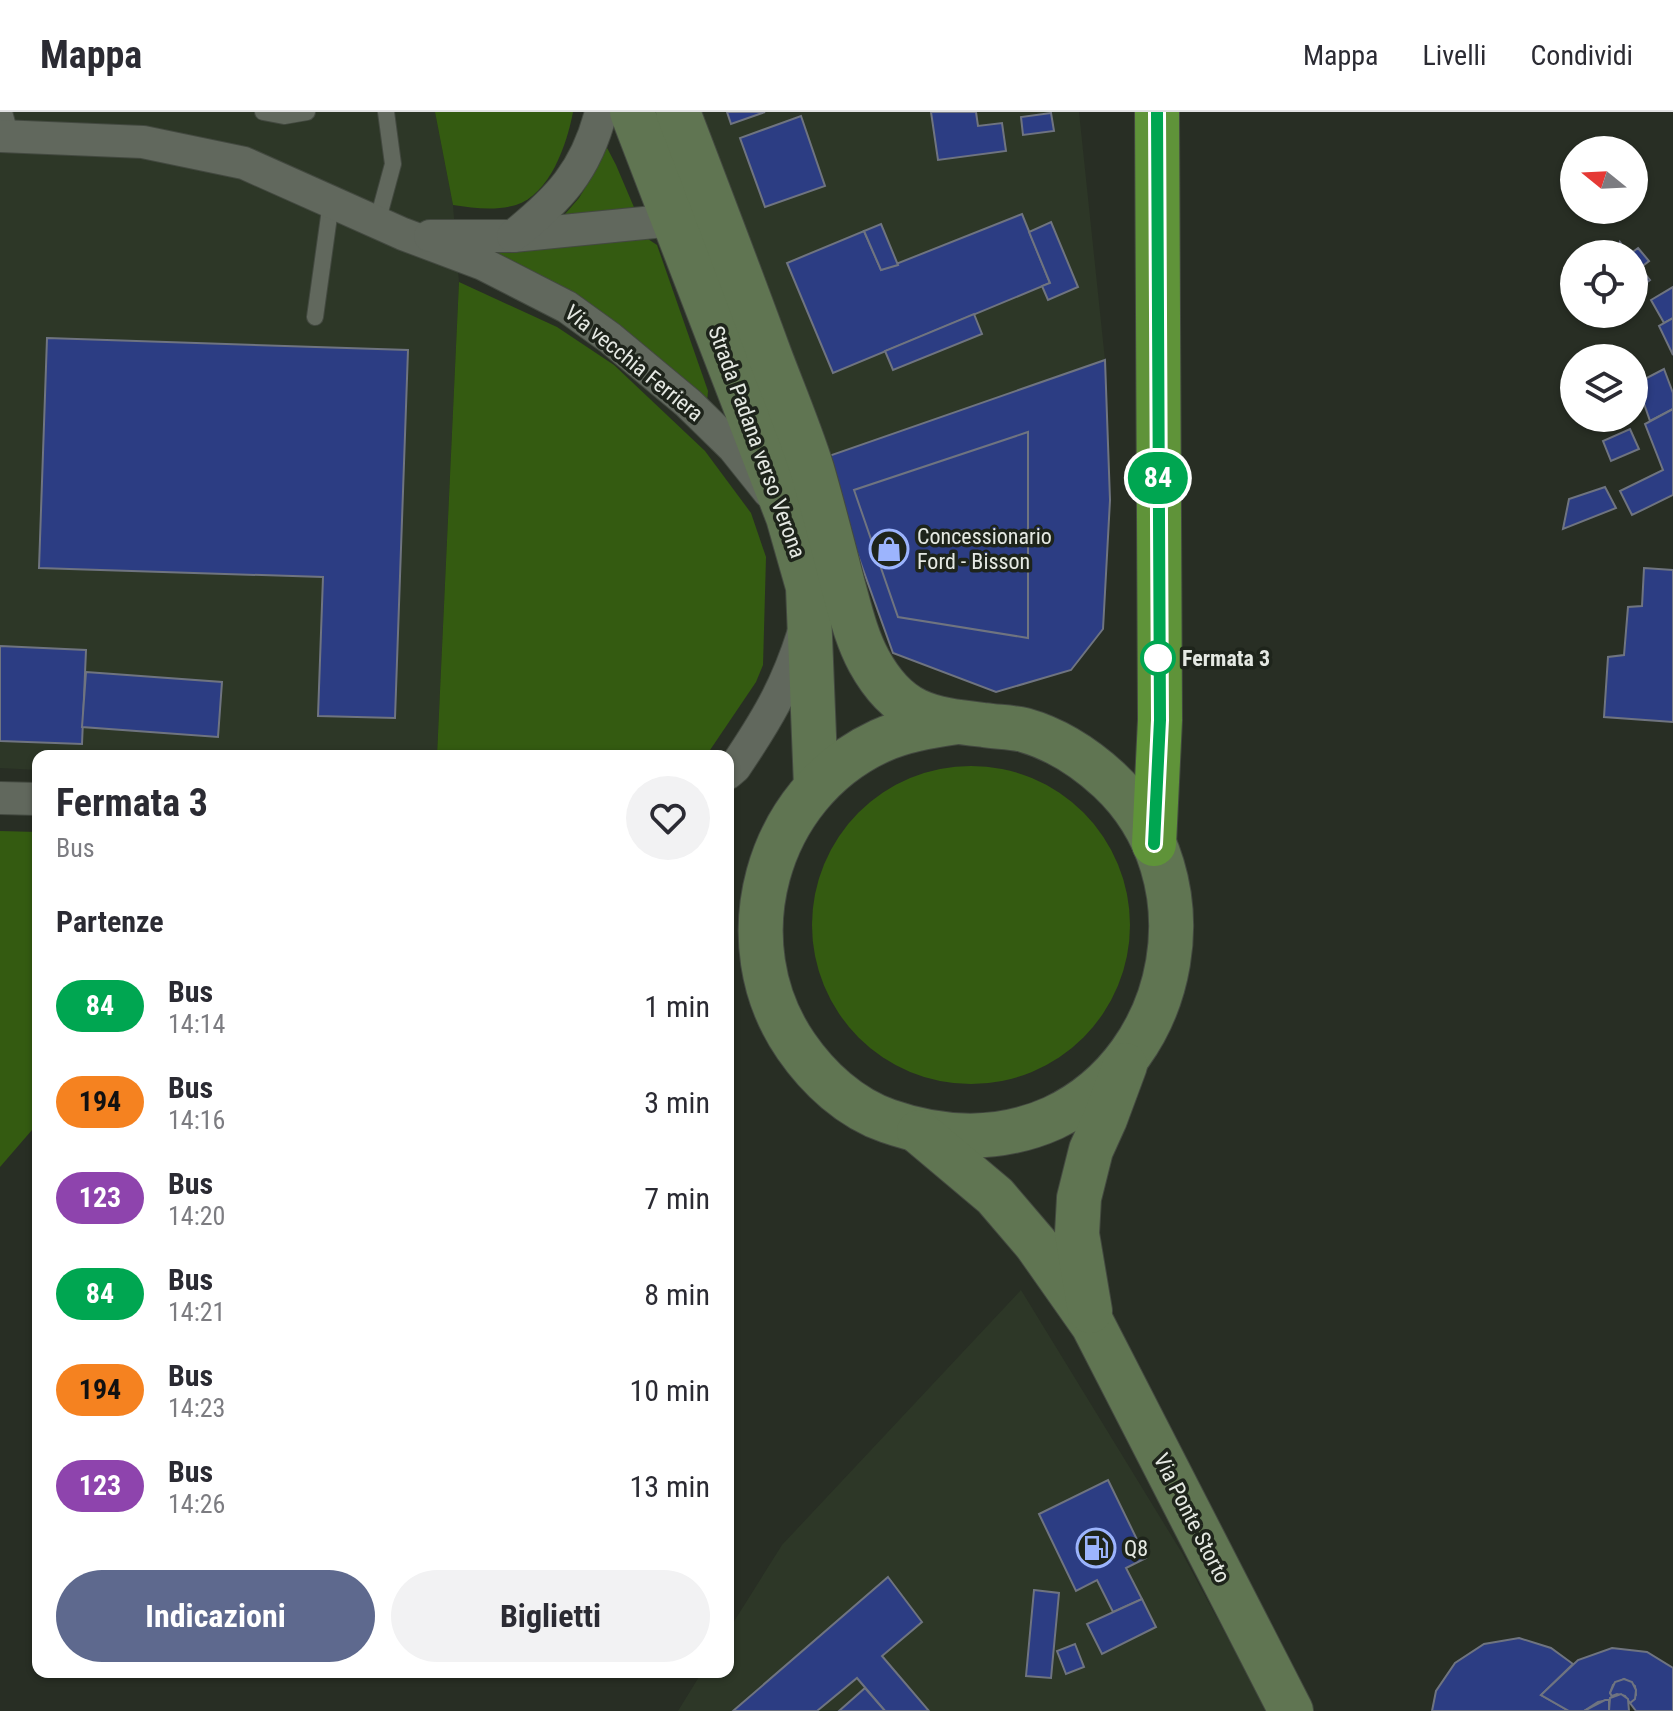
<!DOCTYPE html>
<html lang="it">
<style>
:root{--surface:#fff;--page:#f2f2f3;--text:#2b2b33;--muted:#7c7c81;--line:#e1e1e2;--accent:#5e698e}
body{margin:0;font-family:"Roboto Condensed",sans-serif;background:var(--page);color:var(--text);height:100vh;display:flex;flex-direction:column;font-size:30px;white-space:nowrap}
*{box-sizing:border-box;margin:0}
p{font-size:26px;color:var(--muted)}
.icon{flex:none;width:44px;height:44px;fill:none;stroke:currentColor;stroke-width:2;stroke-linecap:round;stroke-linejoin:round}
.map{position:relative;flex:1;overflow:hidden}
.side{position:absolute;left:32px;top:638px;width:702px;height:928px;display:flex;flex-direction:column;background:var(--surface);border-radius:16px;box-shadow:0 2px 6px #0004}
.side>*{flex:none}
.badge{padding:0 16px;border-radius:26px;font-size:28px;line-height:52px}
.needle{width:52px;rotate:288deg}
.controls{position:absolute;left:1560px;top:24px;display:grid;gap:16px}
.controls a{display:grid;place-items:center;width:88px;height:88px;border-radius:50%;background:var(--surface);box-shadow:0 2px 6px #0004;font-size:40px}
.map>.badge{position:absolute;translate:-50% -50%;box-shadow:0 0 0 4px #fff}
h2{padding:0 24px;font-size:30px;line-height:72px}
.round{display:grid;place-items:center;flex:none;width:84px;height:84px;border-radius:42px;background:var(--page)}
.head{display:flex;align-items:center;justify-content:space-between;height:136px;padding:0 24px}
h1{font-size:38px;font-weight:700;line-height:60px}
.primary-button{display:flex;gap:16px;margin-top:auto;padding:16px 24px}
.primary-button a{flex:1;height:92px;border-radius:48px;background:var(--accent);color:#fff;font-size:32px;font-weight:700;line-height:92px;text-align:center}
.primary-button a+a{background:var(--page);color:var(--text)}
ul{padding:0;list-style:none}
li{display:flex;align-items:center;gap:24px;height:96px;padding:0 24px}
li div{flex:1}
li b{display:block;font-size:30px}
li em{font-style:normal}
li .badge{min-width:88px;font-weight:700;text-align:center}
header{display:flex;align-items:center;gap:48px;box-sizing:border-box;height:112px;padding:0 40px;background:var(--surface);border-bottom:2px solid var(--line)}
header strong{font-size:38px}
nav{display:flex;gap:44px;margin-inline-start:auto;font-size:28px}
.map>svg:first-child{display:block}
.built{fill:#2d3727}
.green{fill:#345b11}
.building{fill:#2c3d83;stroke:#6f7480;stroke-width:2}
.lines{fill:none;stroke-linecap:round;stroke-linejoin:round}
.lane-casing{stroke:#434940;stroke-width:18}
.street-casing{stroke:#434940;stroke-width:34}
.secondary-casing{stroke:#434940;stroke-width:46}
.highway-casing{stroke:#434940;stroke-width:46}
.lane{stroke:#61685d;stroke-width:16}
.street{stroke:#61685d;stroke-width:32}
.secondary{stroke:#607552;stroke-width:44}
.highway{stroke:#5f9339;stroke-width:44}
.line-casing{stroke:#fff;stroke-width:18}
.line{stroke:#00a651;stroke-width:12}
.stop-dot{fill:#fff;stroke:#00a651;stroke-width:4}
.labels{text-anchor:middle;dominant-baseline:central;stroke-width:7;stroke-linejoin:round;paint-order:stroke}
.street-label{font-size:22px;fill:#e5e9e3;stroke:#1e241b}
.poi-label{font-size:22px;fill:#e5e9e3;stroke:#1e241b;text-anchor:start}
.stop-label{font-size:22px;font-weight:bold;fill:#e5e9e3;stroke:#1e241b;text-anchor:start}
</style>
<header>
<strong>Mappa</strong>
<nav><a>Mappa</a><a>Livelli</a><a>Condividi</a></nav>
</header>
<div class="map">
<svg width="1673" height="1599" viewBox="0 0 1673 1599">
<rect width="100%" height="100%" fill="#282e24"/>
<g class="built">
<polygon points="0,0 435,0 453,93 459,170 437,644 38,644 38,658 0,656"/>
<polygon points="698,0 1079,0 1105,248 823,346"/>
<polygon points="1021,1178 1182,1441 1267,1599 678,1599 702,1560 728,1560 728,1519 782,1433"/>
</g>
<g class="green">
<path d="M435,0H573C567,32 550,82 516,93C495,99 474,96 453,93Z"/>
<polygon points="604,30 616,53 636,100 559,109 579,86 596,58"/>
<polygon points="648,127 657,133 708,279 707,290 486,141"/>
<polygon points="459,170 557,215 614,253 705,339 751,401 766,445 763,553 756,570 706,644 437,644"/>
<circle cx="971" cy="813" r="159"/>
<polygon points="0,719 38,720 38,1011 0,1055"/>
</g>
<g class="building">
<polygon points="727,0 765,0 731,12"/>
<polygon points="931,0 976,0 978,14 1002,11 1006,39 938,48"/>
<polygon points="1051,1 1054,19 1023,23 1021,5"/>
<polygon points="801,4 825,74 765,95 740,26"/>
<polygon points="1022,102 1050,171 833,261 787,151 864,119 881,158"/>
<polygon points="1051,110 1078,175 1048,188 1042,174 1050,171 1029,120"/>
<polygon points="881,112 898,153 881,158 864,119"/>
<polygon points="1620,130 1629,142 1616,142"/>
<polygon points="1638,136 1649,149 1640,156 1634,148 1634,142 1630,142"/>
<polygon points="1634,148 1650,168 1634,180"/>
<polygon points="1673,175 1673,206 1664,211 1651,188"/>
<polygon points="974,202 982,222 893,258 885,239"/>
<polygon points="1673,206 1673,243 1659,214"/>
<polygon points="47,226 408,238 395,606 318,604 323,465 39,456"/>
<polygon points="1105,248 1110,388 1103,517 1071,558 996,580 893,541 823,346"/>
<polygon points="1664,257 1673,281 1673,297 1650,309 1637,271"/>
<polygon points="1673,297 1673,383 1632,403 1620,379 1663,358 1645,312"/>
<polygon points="1630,317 1639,337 1611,349 1603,329"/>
<polygon points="1028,320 1028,526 898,505 854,378"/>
<polygon points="1605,375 1616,396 1563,417 1569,387"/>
<polygon points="1644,456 1673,458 1673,610 1604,605 1608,545 1624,543 1628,495 1642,494"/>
<polygon points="0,534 86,538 82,632 0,629"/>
<polygon points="86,560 222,570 218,625 82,615"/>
<polygon points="1108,1368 1146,1446 1126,1456 1142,1487 1113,1500 1097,1468 1076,1479 1039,1402"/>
<polygon points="888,1465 922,1510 882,1544 929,1599 885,1599 857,1566 817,1599 733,1599"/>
<polygon points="1034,1478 1059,1481 1051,1566 1026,1564"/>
<polygon points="1142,1487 1156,1515 1102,1542 1087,1512"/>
<polygon points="1519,1526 1551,1536 1573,1552 1541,1583 1569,1599 1432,1599 1436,1579 1455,1551 1484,1532"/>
<polygon points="1075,1532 1084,1555 1066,1562 1057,1539"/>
<polygon points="1612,1536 1647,1540 1673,1556 1673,1599 1636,1599 1630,1591 1636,1583 1635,1574 1624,1567 1613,1573 1610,1581 1612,1584 1609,1588 1598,1590 1584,1599 1569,1599 1541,1583 1578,1548"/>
<polygon points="1624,1567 1632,1570 1636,1578 1635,1587 1630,1591 1625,1584 1617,1582 1612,1584 1610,1581 1615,1570"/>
<polygon points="865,1576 885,1599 839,1599"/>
<polygon points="1621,1582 1628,1587 1629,1599 1609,1599 1610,1586"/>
<polygon points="1605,1588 1609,1588 1609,1599 1584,1599"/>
</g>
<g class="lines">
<g class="lane-casing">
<g id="lane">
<polyline points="4,0 11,25"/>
<polyline points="263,0 284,4 307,0"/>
<polyline points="377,111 393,52 386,0"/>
<polyline points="315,205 331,90"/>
</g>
</g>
<g class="street-casing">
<g id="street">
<polyline points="0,24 143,30 244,51 403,122 483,152 567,195 610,226 688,291 733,335 769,380"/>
<polyline points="430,124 513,124 674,108 692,117"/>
<path d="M513,124C559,87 586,59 601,0"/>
<path d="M728,661L735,655C766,609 786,576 803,522"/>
<polyline points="0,686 38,687"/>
</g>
</g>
<g class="secondary-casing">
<g id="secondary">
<polyline points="632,0 788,405 808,475 816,674"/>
<path d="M678,0C709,81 740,162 770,244C784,281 800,319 812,357C823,395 833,434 843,473C850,498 856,525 869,549C898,602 928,607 984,613C997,615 1011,615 1024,618C1056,627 1085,646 1109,668C1213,765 1181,946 1053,1006C1000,1030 942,1028 888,1009C850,996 818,966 796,934C725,831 765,682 880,629C904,618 931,614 957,610"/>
<polyline points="919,1020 995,1084 1036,1132 1093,1213 1291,1599"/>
<polyline points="1090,1199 1077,1122 1079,1086 1091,1038 1105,1007 1125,953"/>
</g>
</g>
<g class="highway-casing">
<polyline id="highway" points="1154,732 1160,608 1157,0"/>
</g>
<use href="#lane" class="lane"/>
<use href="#street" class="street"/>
<use href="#secondary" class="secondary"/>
<use href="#highway" class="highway"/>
</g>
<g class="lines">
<g class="line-casing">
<polyline id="line" points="1154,732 1160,608 1157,0"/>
</g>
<use href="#line" class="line"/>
</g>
<defs>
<g id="shop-ring" transform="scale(2)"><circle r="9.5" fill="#1e241b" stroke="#9cb4fd" stroke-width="1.5"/><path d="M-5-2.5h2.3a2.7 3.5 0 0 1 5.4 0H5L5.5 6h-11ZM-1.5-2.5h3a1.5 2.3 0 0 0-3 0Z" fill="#9cb4fd"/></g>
<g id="fuel-ring" transform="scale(2)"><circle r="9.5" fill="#1e241b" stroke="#9cb4fd" stroke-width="1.5"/><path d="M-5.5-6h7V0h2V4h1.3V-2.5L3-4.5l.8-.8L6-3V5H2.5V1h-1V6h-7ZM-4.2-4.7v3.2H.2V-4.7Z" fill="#9cb4fd"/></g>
</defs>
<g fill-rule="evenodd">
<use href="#shop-ring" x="889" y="437"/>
<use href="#fuel-ring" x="1096" y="1436"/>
</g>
<circle class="stop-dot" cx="1158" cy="546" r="16"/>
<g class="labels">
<g class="street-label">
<text transform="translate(634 251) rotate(39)">Via vecchia Ferriera</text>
<text transform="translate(757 330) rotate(70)">Strada Padana verso Verona</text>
<text transform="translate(1192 1406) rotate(63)">Via Ponte Storto</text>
</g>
<g class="poi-label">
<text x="917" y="424">Concessionario<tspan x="917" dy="25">Ford - Bisson</tspan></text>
<text x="1124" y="1436">Q8</text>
</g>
<g class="stop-label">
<text x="1182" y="546">Fermata 3</text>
</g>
</g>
</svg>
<div class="controls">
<a><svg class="needle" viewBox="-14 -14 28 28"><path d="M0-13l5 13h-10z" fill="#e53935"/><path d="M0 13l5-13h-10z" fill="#7c7c81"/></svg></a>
<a><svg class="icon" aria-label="locate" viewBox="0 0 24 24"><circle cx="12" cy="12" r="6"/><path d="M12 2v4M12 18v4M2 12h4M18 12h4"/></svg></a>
<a><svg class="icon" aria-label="layers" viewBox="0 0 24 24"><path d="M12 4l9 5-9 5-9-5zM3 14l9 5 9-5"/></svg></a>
</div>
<b class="badge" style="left:1158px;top:366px;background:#00a651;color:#fff">84</b>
<section class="side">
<div class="head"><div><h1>Fermata 3</h1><p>Bus</p></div><a class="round"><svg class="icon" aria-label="heart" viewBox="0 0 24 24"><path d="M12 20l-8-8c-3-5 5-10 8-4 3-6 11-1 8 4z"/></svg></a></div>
<h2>Partenze</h2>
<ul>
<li><span class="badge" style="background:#00a651;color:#fff">84</span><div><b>Bus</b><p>14:14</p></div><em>1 min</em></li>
<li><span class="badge" style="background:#f58220;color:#111">194</span><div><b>Bus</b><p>14:16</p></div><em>3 min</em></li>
<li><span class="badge" style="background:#8e44ad;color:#fff">123</span><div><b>Bus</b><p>14:20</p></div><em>7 min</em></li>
<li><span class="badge" style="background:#00a651;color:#fff">84</span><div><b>Bus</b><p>14:21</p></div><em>8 min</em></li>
<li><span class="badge" style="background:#f58220;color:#111">194</span><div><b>Bus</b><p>14:23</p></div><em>10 min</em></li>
<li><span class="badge" style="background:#8e44ad;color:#fff">123</span><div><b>Bus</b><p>14:26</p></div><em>13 min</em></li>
</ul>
<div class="primary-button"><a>Indicazioni</a><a>Biglietti</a></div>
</section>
</div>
